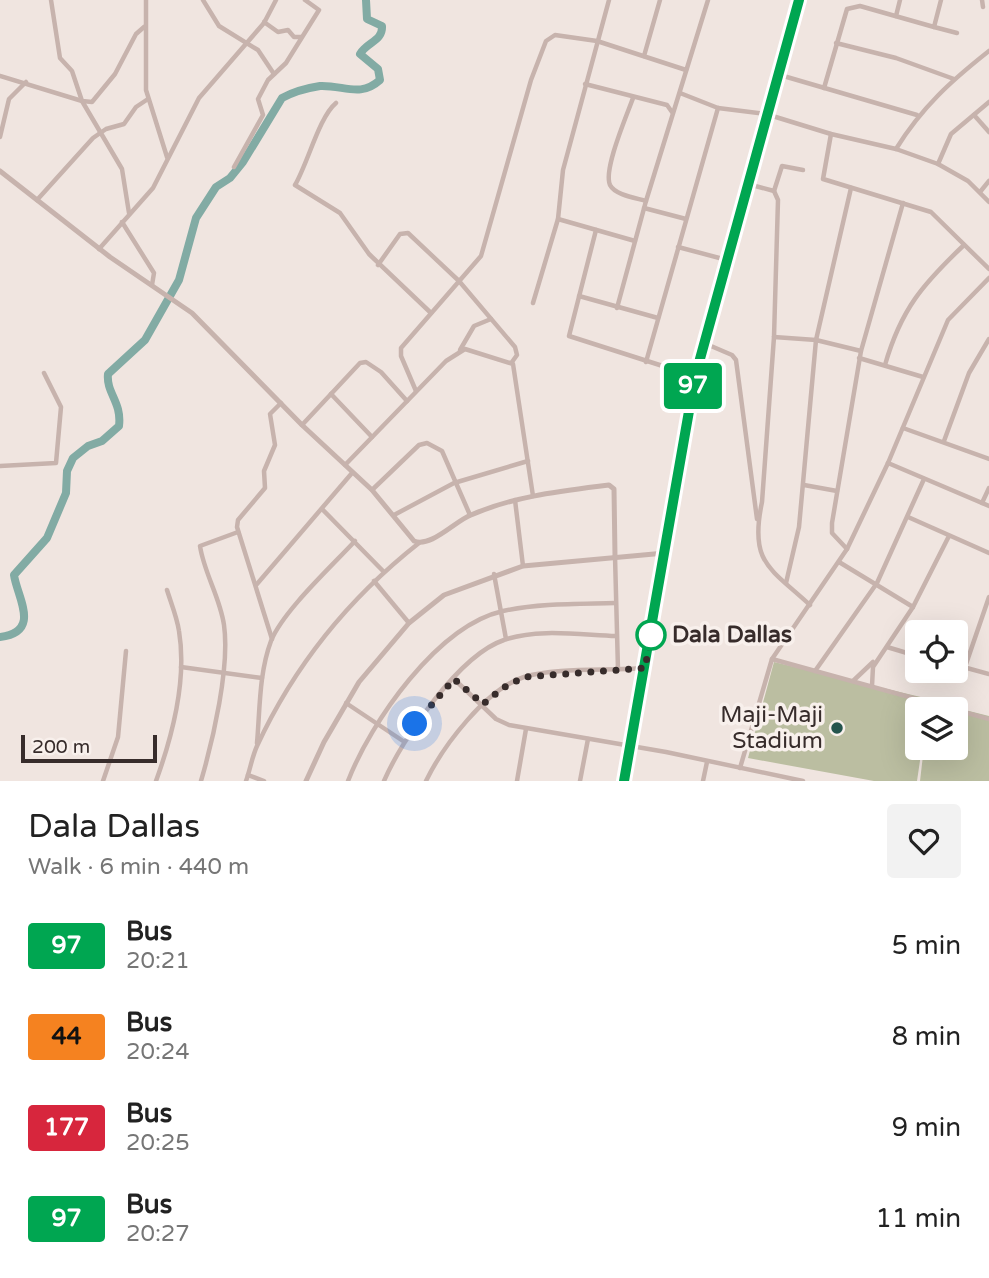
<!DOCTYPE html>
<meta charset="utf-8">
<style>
:root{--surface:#fff;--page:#f2f2f2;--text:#222;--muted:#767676}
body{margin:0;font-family:"Varela Round",sans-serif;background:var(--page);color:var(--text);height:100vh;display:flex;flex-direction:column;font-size:26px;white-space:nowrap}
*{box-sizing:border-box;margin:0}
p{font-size:23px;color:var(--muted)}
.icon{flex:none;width:38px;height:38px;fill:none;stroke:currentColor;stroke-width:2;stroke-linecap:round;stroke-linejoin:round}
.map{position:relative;height:781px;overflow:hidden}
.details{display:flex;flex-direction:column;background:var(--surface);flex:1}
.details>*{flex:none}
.badge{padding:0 14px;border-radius:5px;font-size:24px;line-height:46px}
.fabs{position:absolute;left:905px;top:620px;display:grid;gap:14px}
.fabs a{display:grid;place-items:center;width:63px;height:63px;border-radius:7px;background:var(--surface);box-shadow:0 7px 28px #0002;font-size:35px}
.scale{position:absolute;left:21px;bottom:18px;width:136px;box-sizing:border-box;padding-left:7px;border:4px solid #372c2b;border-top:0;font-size:19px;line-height:24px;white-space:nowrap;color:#372c2b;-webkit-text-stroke:5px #f8f0ec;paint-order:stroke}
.you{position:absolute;width:35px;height:35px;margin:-18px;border:5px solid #fff;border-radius:50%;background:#1a73e8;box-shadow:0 0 0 10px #1a73e833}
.map>.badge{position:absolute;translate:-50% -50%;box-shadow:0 0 0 4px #fff}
.round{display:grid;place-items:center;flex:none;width:74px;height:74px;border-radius:7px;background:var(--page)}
.headline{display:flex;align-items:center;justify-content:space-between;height:119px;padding:0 28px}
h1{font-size:33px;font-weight:600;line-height:52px}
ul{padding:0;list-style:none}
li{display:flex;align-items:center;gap:21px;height:91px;padding:0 28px}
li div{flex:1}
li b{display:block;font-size:26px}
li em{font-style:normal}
li .badge{min-width:77px;font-weight:700;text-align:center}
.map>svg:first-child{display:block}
.green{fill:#bbbea1}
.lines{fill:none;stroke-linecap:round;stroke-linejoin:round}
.river{stroke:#82aba4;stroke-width:8}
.minor{stroke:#c7b3ad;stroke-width:4.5}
.tertiary{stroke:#c7b3ad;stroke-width:5}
.trunk{stroke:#665350;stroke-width:7}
.line-casing{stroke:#fff;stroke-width:16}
.line{stroke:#00a651;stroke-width:10}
.walk{stroke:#372c2b;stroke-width:7;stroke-dasharray:0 12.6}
.stop-dot{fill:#fff;stroke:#00a651;stroke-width:3.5}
.poi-dot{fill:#24544d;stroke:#f8f0ec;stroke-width:2.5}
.labels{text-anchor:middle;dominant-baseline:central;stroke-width:7;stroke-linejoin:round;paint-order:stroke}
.stop-label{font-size:23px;font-weight:bold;fill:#372c2b;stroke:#f8f0ec;text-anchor:start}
.poi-label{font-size:23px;fill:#372c2b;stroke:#f8f0ec;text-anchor:end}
</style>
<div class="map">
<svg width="989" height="781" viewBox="0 0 989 781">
<rect width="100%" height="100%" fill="#f0e5e0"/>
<g class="green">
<polygon points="774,662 929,699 927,709 917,709 917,747 922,747 917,781 874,781 748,758"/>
<polygon points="937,703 989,716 989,781 920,781 924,747 956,747 956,709 935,709"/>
</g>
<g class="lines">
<path class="river" d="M0,637C42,632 17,597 14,575L47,538L66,493L67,471L73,458L88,446L102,441L119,426C122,402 106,393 108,374L145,340L179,280L196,218L216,187L230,178L243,162L282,98C293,92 307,88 320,86C344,85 360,98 380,80L378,69L360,54C367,42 383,41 382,26L367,19L366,0"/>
<g class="minor">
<polyline points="51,0 60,58 72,71 82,101 122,169 129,213"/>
<polyline points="146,0 146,90 167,157"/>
<polyline points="203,0 219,26 258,50 274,74"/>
<polyline points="982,0 983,7"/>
<polyline points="896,16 900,0"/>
<polyline points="264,22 278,32 288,30 294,37 301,37"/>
<polyline points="934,27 957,33"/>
<polyline points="836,43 896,58 954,79"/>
<polyline points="644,56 660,0"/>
<polyline points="780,75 917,115"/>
<polyline points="0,76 82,101 92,102 115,74 136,34 144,27"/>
<polyline points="585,84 667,105 672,112"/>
<polyline points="824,88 847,9 860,6 934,27 941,0"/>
<polyline points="680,93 718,108 766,114 831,134 896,149 938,164 968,181 989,202"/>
<path d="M633,98C627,115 603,170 610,185C615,195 636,198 646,201"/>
<path d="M336,103C319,117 308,163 295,185L340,213L369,254L431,313"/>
<polyline points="974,115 989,132"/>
<polyline points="831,134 823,179 931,212 989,269"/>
<polyline points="0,137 9,99 26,82"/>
<path d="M896,149C922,107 951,81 989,51"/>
<polyline points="938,164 951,134 989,102"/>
<polyline points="234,167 263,115 258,99 268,80 286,63 319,10 305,0"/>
<path d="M748,184L774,191L778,200L774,337L762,502C749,563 770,568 810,605"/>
<polyline points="774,191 782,166 803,170"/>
<polyline points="980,192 989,181"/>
<polyline points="37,200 93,138 106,129 124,124 136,107 148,99"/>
<polyline points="644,208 686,219"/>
<polyline points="558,219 635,241"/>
<polyline points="122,222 154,273 152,285"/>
<polyline points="596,230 569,336 694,376"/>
<polyline points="678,247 727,260"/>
<polyline points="99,249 153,188 199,98 264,23 276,0"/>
<polyline points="378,265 400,234 408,233 459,281 515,347 517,355 512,362"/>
<polyline points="579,296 658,318"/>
<polyline points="533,303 558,219 563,170 609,0"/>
<polyline points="617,308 646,201 708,0"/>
<polyline points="774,337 816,340 861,351"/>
<polyline points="704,343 732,355 736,360 757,519"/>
<polyline points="460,350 474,326 491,319"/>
<polyline points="859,358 923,377"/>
<polyline points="646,362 718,108"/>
<path d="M885,365C901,309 923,284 964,245"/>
<polyline points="416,391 401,356 401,348 481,256 531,80 546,41 555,35 597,41 686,70"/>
<polyline points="331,394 372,437"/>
<polyline points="302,425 360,363 366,362 381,372 407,401"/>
<polyline points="903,428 989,459"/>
<polyline points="944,441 969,373 989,339"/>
<polyline points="888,463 989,506"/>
<polyline points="345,465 446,361 465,349 513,364 533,496"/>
<polyline points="0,466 56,463 61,407 44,373"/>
<polyline points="804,485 837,491"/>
<polyline points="372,490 419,445 427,443 442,451 470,515"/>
<polyline points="515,500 523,566"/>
<polyline points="982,503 989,488"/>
<polyline points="322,509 383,571"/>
<polyline points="394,515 454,483 528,461"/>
<polyline points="908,517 989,553"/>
<polyline points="847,549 832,533 832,523 861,351 903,203"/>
<polyline points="615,556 618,670"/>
<polyline points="839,562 913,607"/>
<polyline points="494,574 506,639"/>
<polyline points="374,581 409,623"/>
<polyline points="786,583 799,527 816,340 851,188"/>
<polyline points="257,584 352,473"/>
<polyline points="272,639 237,527 238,520 265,488 264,471 275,445 270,414 281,403"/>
<polyline points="887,647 917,656"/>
<polyline points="772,659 989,719"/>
<polyline points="956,665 989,674"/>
<polyline points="181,667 262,678"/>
<polyline points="965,667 989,597"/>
<polyline points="815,671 877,583 924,479"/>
<polyline points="454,679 496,719 509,725 666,752 803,781"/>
<polyline points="853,681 873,662"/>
<polyline points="872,686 873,667 913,607 949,536"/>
<polyline points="346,703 403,741"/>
<path d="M257,743C260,709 259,673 271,641C283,611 332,566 355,541"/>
<polyline points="740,768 772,659 847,549 888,463 948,320 989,278"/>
<polyline points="248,775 264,781"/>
<polyline points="103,781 118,737 126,651"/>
<path d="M156,781C172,737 187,679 179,631C177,617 171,603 167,590"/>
<path d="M201,781C213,740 230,667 224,625C220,597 204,573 200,546L238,532"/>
<path d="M246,781C250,770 252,757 257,746C295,664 349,598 419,543"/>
<path d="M348,781C371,722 437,626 503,611C539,603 578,604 615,603"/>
<path d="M384,781C402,739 459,655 504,640C537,628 582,635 616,636"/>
<path d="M426,781C443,746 486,689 524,677C555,667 610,671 643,668"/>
<polyline points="517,781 526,729"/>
<polyline points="580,781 588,739"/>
<polyline points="703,781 707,762"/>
</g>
<g class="tertiary">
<path d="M0,171L110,257L192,313L302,425L372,490L414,541C431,548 455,521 471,515C514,496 562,491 609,485L614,489L615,556"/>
<polyline points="306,781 324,742 359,682 409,623 444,595 523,566 665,553"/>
</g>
<polyline class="trunk" points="624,781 694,377 799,0"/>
</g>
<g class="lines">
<g class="line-casing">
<polyline id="line" points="624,781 695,377 799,0"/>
</g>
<use href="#line" class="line"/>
<polyline class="walk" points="415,724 454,679 483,704 503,688 524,677 645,668 651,635"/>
</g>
<circle class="stop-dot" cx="651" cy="635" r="14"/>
<circle class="poi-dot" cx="837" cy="728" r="7"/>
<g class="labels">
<g class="stop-label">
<text x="672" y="635">Dala Dallas</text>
</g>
<g class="poi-label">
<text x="823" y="715">Maji-Maji<tspan x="823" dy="26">Stadium</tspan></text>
</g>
</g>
</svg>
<div class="fabs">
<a><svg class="icon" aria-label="locate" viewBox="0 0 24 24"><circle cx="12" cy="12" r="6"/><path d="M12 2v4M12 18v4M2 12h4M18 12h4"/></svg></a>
<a><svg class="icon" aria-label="layers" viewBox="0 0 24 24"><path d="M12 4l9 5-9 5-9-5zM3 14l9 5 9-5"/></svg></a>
</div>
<div class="scale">200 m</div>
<div class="you" style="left:415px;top:724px"></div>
<b class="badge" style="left:693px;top:386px;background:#00a651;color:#fff">97</b>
</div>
<section class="details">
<div class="headline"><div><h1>Dala Dallas</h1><p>Walk · 6 min · 440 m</p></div><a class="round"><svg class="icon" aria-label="heart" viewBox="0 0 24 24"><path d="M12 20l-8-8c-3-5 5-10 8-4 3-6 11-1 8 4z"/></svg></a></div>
<ul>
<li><span class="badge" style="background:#00a651;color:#fff">97</span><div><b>Bus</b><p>20:21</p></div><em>5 min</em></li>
<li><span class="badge" style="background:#f58220;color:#111">44</span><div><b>Bus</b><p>20:24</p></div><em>8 min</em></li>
<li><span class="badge" style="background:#d7263d;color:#fff">177</span><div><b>Bus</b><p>20:25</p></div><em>9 min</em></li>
<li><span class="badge" style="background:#00a651;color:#fff">97</span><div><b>Bus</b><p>20:27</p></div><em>11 min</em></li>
</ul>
</section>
